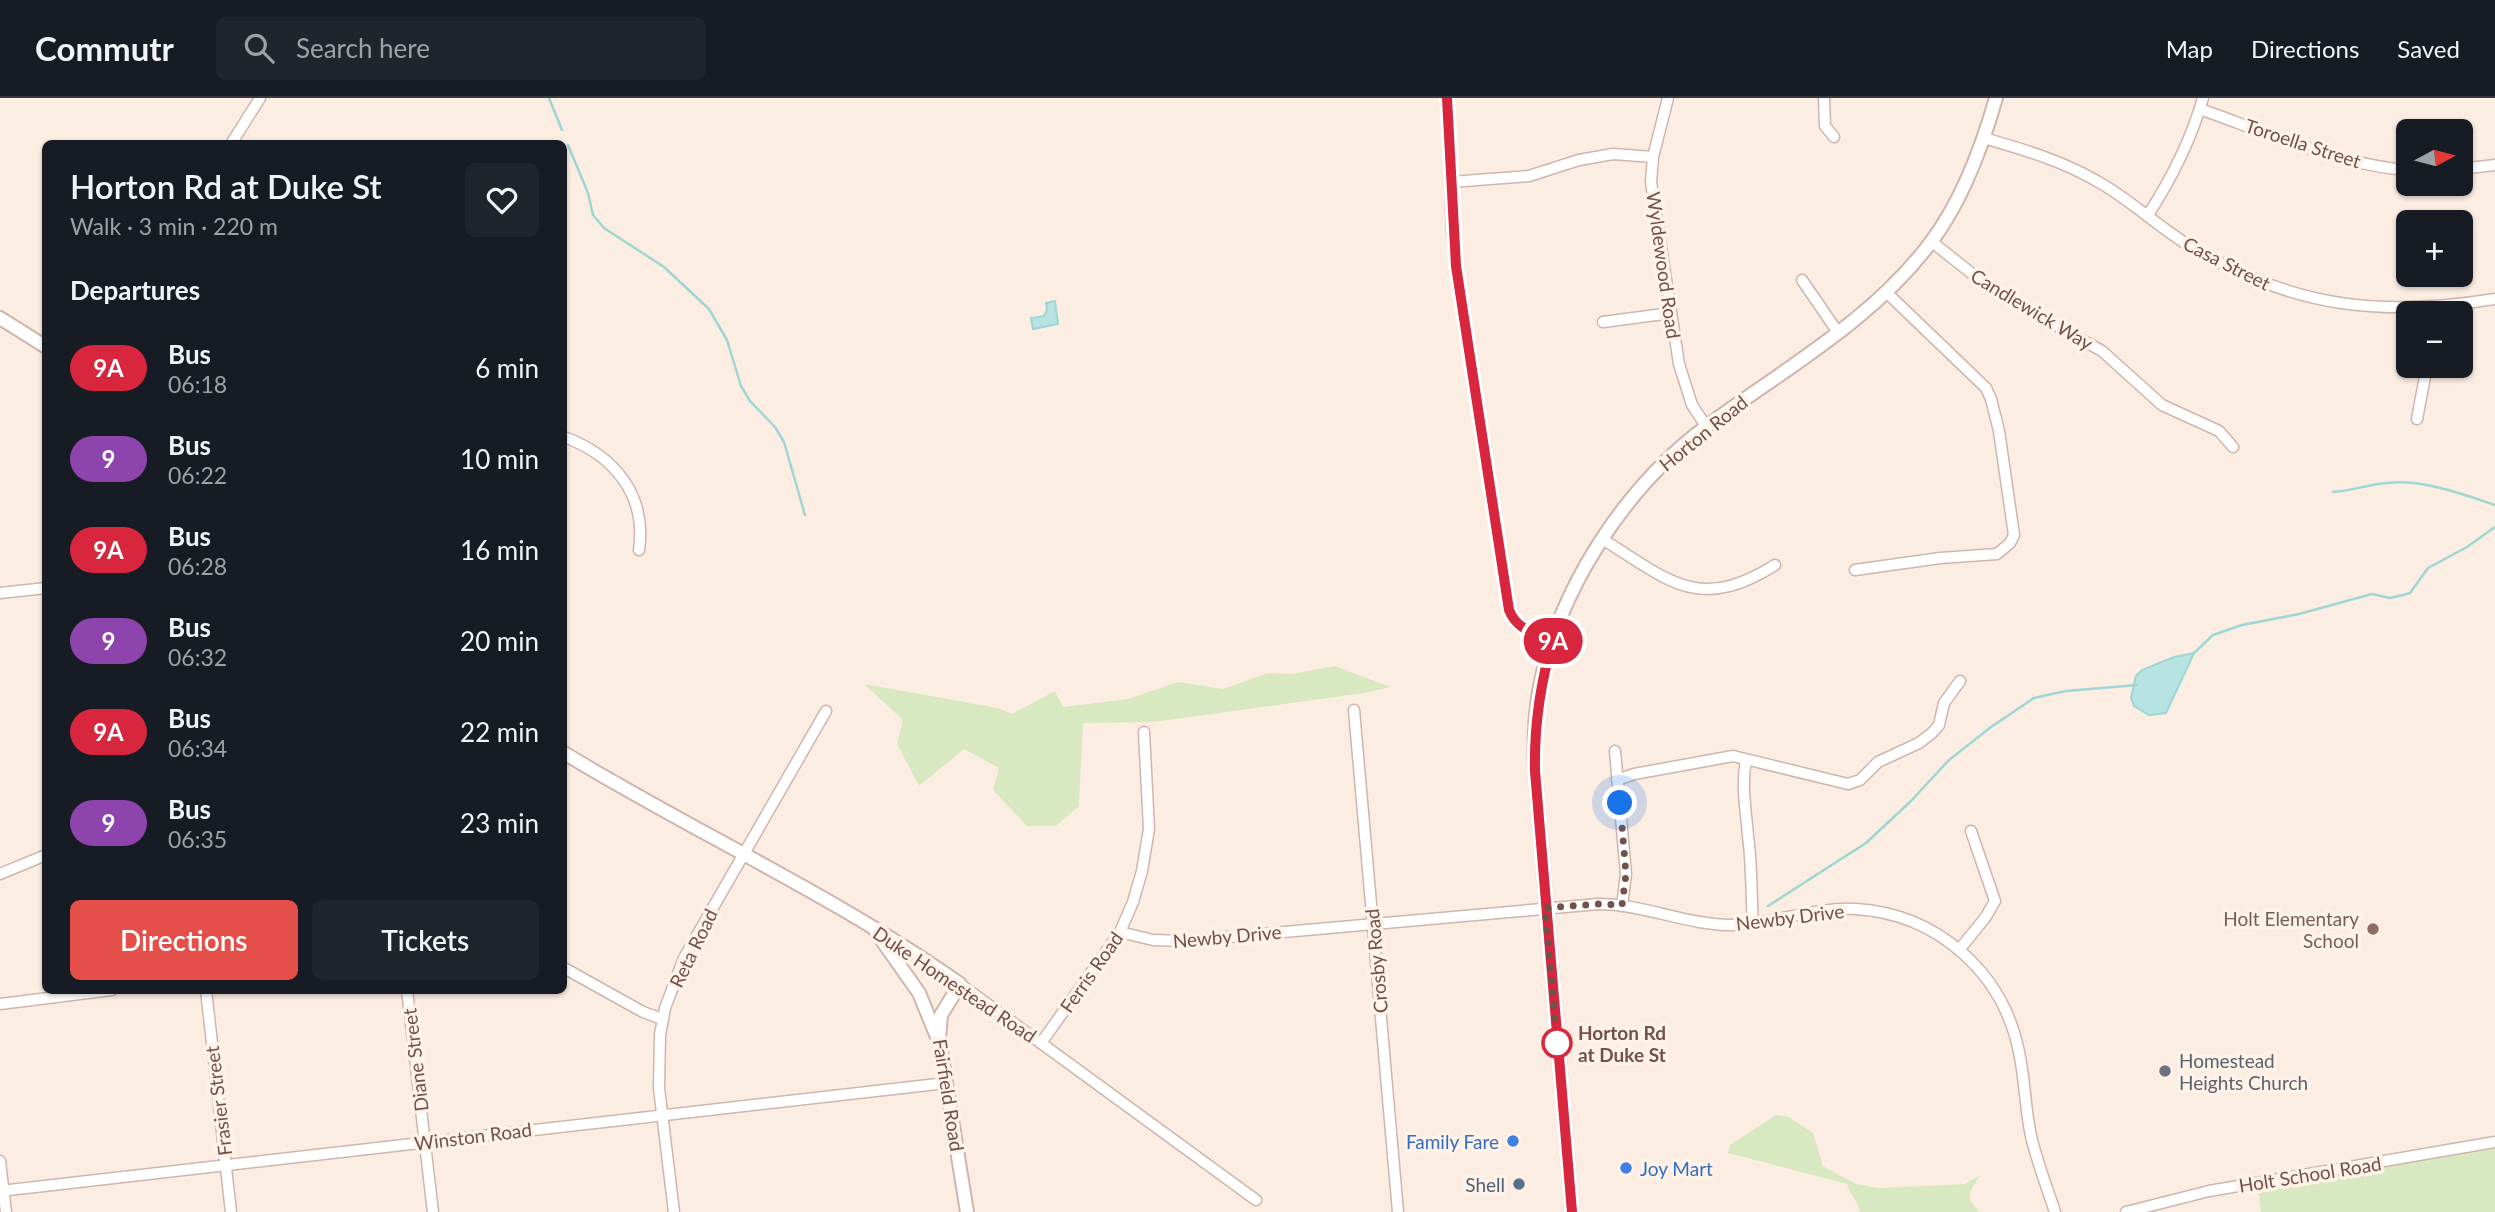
<!DOCTYPE html>
<meta charset="utf-8">
<style>
:root{--surface:#171b24;--page:#20242c;--text:#f1f3f6;--muted:#9ea1a6;--line:#363941;--accent:#e45049}
body{margin:0;font-family:Lato,sans-serif;background:var(--page);color:var(--text);height:100vh;display:flex;flex-direction:column;font-size:26px;white-space:nowrap}
*{box-sizing:border-box;margin:0}
p{font-size:23px;color:var(--muted)}
.icon{flex:none;width:38px;height:38px;fill:none;stroke:currentColor;stroke-width:2;stroke-linecap:round;stroke-linejoin:round}
.map{position:relative;flex:1;overflow:hidden}
.drawer{position:absolute;left:42px;top:42px;width:525px;height:854px;display:flex;flex-direction:column;background:var(--surface);border-radius:10px;box-shadow:0 2px 5px #0004}
.drawer>*{flex:none}
.badge{padding:0 14px;border-radius:23px;font-size:24px;line-height:46px}
.needle{width:46px;rotate:83deg}
.controls{position:absolute;left:2396px;top:21px;display:grid;gap:14px}
.controls a{display:grid;place-items:center;width:77px;height:77px;border-radius:10px;background:var(--surface);box-shadow:0 2px 5px #0004;font-size:35px}
.you{position:absolute;width:35px;height:35px;margin:-18px;border:5px solid #fff;border-radius:50%;background:#1a73e8;box-shadow:0 0 0 10px #1a73e833}
.map>.badge{position:absolute;translate:-50% -50%;box-shadow:0 0 0 4px #fff}
h2{padding:0 28px;font-size:26px;line-height:63px}
.round{display:grid;place-items:center;flex:none;width:74px;height:74px;border-radius:10px;background:var(--page)}
.headline{display:flex;align-items:center;justify-content:space-between;height:119px;padding:0 28px}
h1{font-size:33px;font-weight:600;line-height:52px}
.button{display:flex;gap:14px;margin-top:auto;padding:14px 28px}
.button a{flex:1;height:80px;border-radius:10px;background:var(--accent);color:#fff;font-size:28px;font-weight:600;line-height:80px;text-align:center}
.button a+a{background:var(--page);color:var(--text)}
ul{padding:0;list-style:none}
li{display:flex;align-items:center;gap:21px;height:91px;padding:0 28px}
li div{flex:1}
li b{display:block;font-size:26px}
li em{font-style:normal}
li .badge{min-width:77px;font-weight:700;text-align:center}
header{display:flex;align-items:center;gap:42px;box-sizing:border-box;height:98px;padding:0 35px;background:var(--surface);border-bottom:2px solid var(--line)}
header strong{font-size:33px}
nav{display:flex;gap:38px;margin-inline-start:auto;font-size:24px}
.search{width:490px;height:63px;background:var(--page);display:flex;align-items:center;gap:18px;box-sizing:border-box;padding:0 24px;border-radius:10px;color:var(--muted);font-size:26px}
.map>svg:first-child{display:block}
.green{fill:#d8e9c1}
.water{fill:#b7e4e3;stroke:#9ed6d5;stroke-width:2}
.lines{fill:none;stroke-linecap:round;stroke-linejoin:round}
.stream{stroke:#9ed6d5;stroke-width:2.5}
.minor-casing{stroke:#cfb5ac;stroke-width:13}
.tertiary-casing{stroke:#cfb5ac;stroke-width:16}
.minor{stroke:#fff;stroke-width:10}
.tertiary{stroke:#fff;stroke-width:12}
.line-casing{stroke:#fff;stroke-width:16}
.line{stroke:#d7263d;stroke-width:10}
.walk{stroke:#725149;stroke-width:7;stroke-dasharray:0 12.6}
.education-dot{fill:#8d6e63;stroke:#fff2e8;stroke-width:2.5}
.stop-dot{fill:#fff;stroke:#d7263d;stroke-width:3.5}
.worship-dot{fill:#6b7280;stroke:#fff2e8;stroke-width:2.5}
.shop-dot{fill:#3f7fe0;stroke:#fff2e8;stroke-width:2.5}
.service-dot{fill:#5c6f8a;stroke:#fff2e8;stroke-width:2.5}
.labels{text-anchor:middle;dominant-baseline:central;stroke-width:7;stroke-linejoin:round;paint-order:stroke}
.street-label{font-size:19px;fill:#725149;stroke:#fff2e8}
.education-label{font-size:19px;fill:#785e54;stroke:#fff2e8;text-anchor:end}
.stop-label{font-size:19px;font-weight:bold;fill:#725149;stroke:#fff2e8;text-anchor:start}
.worship-label{font-size:19px;fill:#5b616d;stroke:#fff2e8;text-anchor:start}
.shop-label{font-size:19px;fill:#366cbe;stroke:#fff2e8;text-anchor:end}
.service-label{font-size:19px;fill:#4e5e75;stroke:#fff2e8;text-anchor:end}
</style>
<header>
<strong>Commutr</strong>
<div class="search"><svg class="icon" aria-label="search" viewBox="0 0 24 24"><circle cx="10" cy="10" r="6"/><path d="M15 15l6 6"/></svg>Search here</div>
<nav><a>Map</a><a>Directions</a><a>Saved</a></nav>
</header>
<div class="map">
<svg width="2495" height="1114" viewBox="0 0 2495 1114">
<rect width="100%" height="100%" fill="#fcede2"/>
<g class="green">
<polygon points="1335,568 1390,589 1364,595 1154,624 1083,625 1079,708 1056,728 1027,728 993,692 999,670 964,651 919,688 897,646 903,622 864,586 998,610 1012,616 1055,593 1063,609 1128,601 1178,584 1223,591 1268,575 1292,576"/>
<path d="M1776,1017L1789,1019L1813,1035L1823,1068L1856,1086L1878,1090L1965,1086L1980,1077C1970,1094 1964,1099 1980,1114H1860C1858,1104 1850,1096 1847,1086L1728,1055L1730,1047Z"/>
<polygon points="2495,1048 2495,1114 2261,1114 2258,1089"/>
</g>
<g class="water">
<polygon points="1055,203 1058,226 1033,231 1031,220 1044,218 1047,212 1046,205"/>
<polygon points="2194,555 2166,615 2149,617 2134,608 2131,600 2136,578 2142,572 2174,559"/>
</g>
<g class="lines">
<g class="stream">
<polyline points="549,0 562,32"/>
<polyline points="568,47 588,95 593,117 604,130 664,169 709,211 727,242 741,288 750,303 775,329 784,344 805,417"/>
<path d="M2333,394C2352,393 2369,386 2387,385C2422,381 2463,396 2495,407"/>
<polyline points="2193,556 2213,537 2242,527 2299,516 2372,496 2390,500 2403,497 2410,495 2428,470 2467,449 2495,429"/>
<polyline points="1768,808 1866,745 1911,703 1949,662 1991,629 2034,600 2066,593 2137,587"/>
</g>
<g class="minor-casing">
<g id="minor">
<polyline points="1447,0 1452,134 1456,168 1509,512 1516,526 1553,542"/>
<polyline points="1668,0 1653,59 1651,84 1679,266 1692,307 1706,328"/>
<polyline points="1824,0 1825,28 1834,39"/>
<path d="M2200,11C2262,33 2343,68 2408,72"/>
<path d="M1984,40C2025,52 2064,63 2102,86C2136,106 2164,134 2198,153C2297,210 2383,219 2495,201"/>
<polyline points="231,46 260,0"/>
<polyline points="2460,71 2495,67"/>
<polyline points="1451,84 1529,78 1579,62 1613,56 1653,59"/>
<path d="M2148,117C2172,80 2191,42 2203,0"/>
<polyline points="1932,144 1980,182 2019,207 2102,253 2162,307 2219,333 2233,349"/>
<polyline points="1802,182 1837,233"/>
<polyline points="1603,224 1671,215"/>
<polyline points="2417,321 2427,268"/>
<path d="M564,339C614,357 647,397 639,452"/>
<path d="M1602,441C1668,481 1697,516 1775,467"/>
<polyline points="1855,472 1940,460 1997,456 2010,445 2014,437 1999,333 1991,301 1986,290 1886,194"/>
<polyline points="0,495 46,490"/>
<polyline points="1354,612 1398,1114"/>
<polyline points="1615,653 1626,776 1622,808"/>
<path d="M1746,662C1741,688 1746,712 1748,738C1752,767 1751,796 1753,825"/>
<polyline points="1617,682 1634,676 1733,658 1848,686 1860,682 1878,664 1919,645 1932,635 1939,627 1944,605 1960,583"/>
<polyline points="0,776 46,757"/>
<path d="M1120,834L1153,842L1184,843L1598,806C1645,806 1688,828 1735,827C1775,825 1815,809 1856,811C1937,816 2003,874 2019,954C2025,982 2025,1010 2031,1038C2037,1064 2047,1089 2055,1114"/>
<polyline points="1959,852 1985,820 1995,803 1971,733"/>
<polyline points="564,870 643,914 662,921"/>
<polyline points="960,886 1256,1102"/>
<polyline points="206,892 231,1114"/>
<polyline points="407,892 433,1114"/>
<polyline points="0,906 112,892"/>
<polyline points="1041,945 1120,834 1133,804 1142,773 1149,731 1144,634"/>
<polyline points="0,1063 6,1114"/>
<polyline points="0,1093 946,985"/>
<polyline points="674,1114 659,990 660,937 665,910 684,860 826,613"/>
<polyline points="2126,1114 2209,1093 2495,1044"/>
</g>
</g>
<g class="tertiary-casing">
<g id="tertiary">
<polyline points="0,220 46,249"/>
<path d="M564,655C694,734 835,798 960,886L941,917L939,941L967,1114"/>
<polyline points="876,834 919,895 937,939"/>
<path d="M1572,1114L1535,673C1534,647 1534,621 1539,594C1557,492 1625,389 1707,328C1784,271 1873,222 1931,144C1962,103 1982,49 1996,0"/>
</g>
</g>
<use href="#minor" class="minor"/>
<use href="#tertiary" class="tertiary"/>
</g>
<g class="lines">
<g class="line-casing">
<path id="line" d="M1447,0L1456,168L1509,512C1517,532 1534,535 1553,542C1540,586 1534,627 1535,673L1572,1114"/>
</g>
<use href="#line" class="line"/>
<polyline class="walk" points="1557,945 1545,810 1598,806 1622,807 1626,776 1620,705"/>
</g>
<circle class="education-dot" cx="2373" cy="831" r="7"/>
<circle class="stop-dot" cx="1557" cy="945" r="14"/>
<circle class="worship-dot" cx="2165" cy="973" r="7"/>
<g class="shop-dot">
<circle cx="1513" cy="1043" r="7"/>
<circle cx="1626" cy="1070" r="7"/>
</g>
<circle class="service-dot" cx="1519" cy="1086" r="7"/>
<g class="labels">
<g class="street-label">
<text transform="translate(2303 45) rotate(18)">Toroella Street</text>
<text transform="translate(2227 165) rotate(27)">Casa Street</text>
<text transform="translate(1664 167) rotate(82)">Wyldewood Road</text>
<text transform="translate(2032 211) rotate(31)">Candlewick Way</text>
<text transform="translate(1703 335) rotate(-39)">Horton Road</text>
<text transform="translate(1790 819) rotate(-7)">Newby Drive</text>
<text transform="translate(1227 838) rotate(-5)">Newby Drive</text>
<text transform="translate(693 850) rotate(-64)">Reta Road</text>
<text transform="translate(1376 863) rotate(-95)">Crosby Road</text>
<text transform="translate(1091 874) rotate(-55)">Ferris Road</text>
<text transform="translate(955 886) rotate(34)">Duke Homestead Road</text>
<text transform="translate(415 962) rotate(-97)">Diane Street</text>
<text transform="translate(949 997) rotate(81)">Fairfield Road</text>
<text transform="translate(218 1003) rotate(-97)">Frasier Street</text>
<text transform="translate(473 1038) rotate(-7)">Winston Road</text>
<text transform="translate(2310 1076) rotate(-9)">Holt School Road</text>
</g>
<g class="education-label">
<text x="2359" y="820">Holt Elementary<tspan x="2359" dy="22">School</tspan></text>
</g>
<g class="stop-label">
<text x="1578" y="934">Horton Rd<tspan x="1578" dy="22">at Duke St</tspan></text>
</g>
<g class="worship-label">
<text x="2179" y="962">Homestead<tspan x="2179" dy="22">Heights Church</tspan></text>
</g>
<g class="shop-label">
<text x="1499" y="1043">Family Fare</text>
<text x="1640" y="1070" text-anchor="start">Joy Mart</text>
</g>
<g class="service-label">
<text x="1505" y="1086">Shell</text>
</g>
</g>
</svg>
<div class="controls">
<a><svg class="needle" viewBox="-14 -14 28 28"><path d="M0-13l5 13h-10z" fill="#e53935"/><path d="M0 13l5-13h-10z" fill="#9ea1a6"/></svg></a>
<a>+</a>
<a>−</a>
</div>
<div class="you" style="left:1620px;top:705px"></div>
<b class="badge" style="left:1553px;top:543px;background:#d7263d;color:#fff">9A</b>
<section class="drawer">
<div class="headline"><div><h1>Horton Rd at Duke St</h1><p>Walk · 3 min · 220 m</p></div><a class="round"><svg class="icon" aria-label="heart" viewBox="0 0 24 24"><path d="M12 20l-8-8c-3-5 5-10 8-4 3-6 11-1 8 4z"/></svg></a></div>
<h2>Departures</h2>
<ul>
<li><span class="badge" style="background:#d7263d;color:#fff">9A</span><div><b>Bus</b><p>06:18</p></div><em>6 min</em></li>
<li><span class="badge" style="background:#8e44ad;color:#fff">9</span><div><b>Bus</b><p>06:22</p></div><em>10 min</em></li>
<li><span class="badge" style="background:#d7263d;color:#fff">9A</span><div><b>Bus</b><p>06:28</p></div><em>16 min</em></li>
<li><span class="badge" style="background:#8e44ad;color:#fff">9</span><div><b>Bus</b><p>06:32</p></div><em>20 min</em></li>
<li><span class="badge" style="background:#d7263d;color:#fff">9A</span><div><b>Bus</b><p>06:34</p></div><em>22 min</em></li>
<li><span class="badge" style="background:#8e44ad;color:#fff">9</span><div><b>Bus</b><p>06:35</p></div><em>23 min</em></li>
</ul>
<div class="button"><a>Directions</a><a>Tickets</a></div>
</section>
</div>
